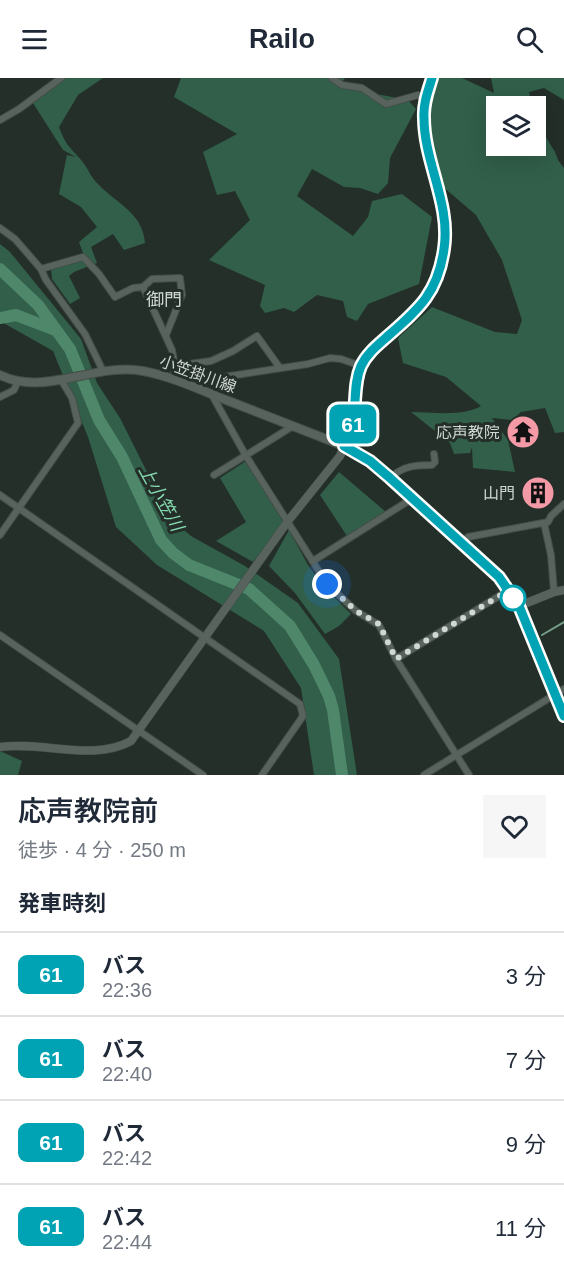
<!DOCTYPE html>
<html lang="ja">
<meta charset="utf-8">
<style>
:root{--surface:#fff;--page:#f6f6f7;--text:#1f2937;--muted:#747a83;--line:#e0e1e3}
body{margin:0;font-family:Helvetica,"Noto Sans JP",sans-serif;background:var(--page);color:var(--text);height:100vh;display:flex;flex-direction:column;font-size:22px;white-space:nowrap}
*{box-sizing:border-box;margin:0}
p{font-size:20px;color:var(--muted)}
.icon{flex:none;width:33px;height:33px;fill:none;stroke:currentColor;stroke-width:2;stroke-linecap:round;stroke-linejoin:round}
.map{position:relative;height:697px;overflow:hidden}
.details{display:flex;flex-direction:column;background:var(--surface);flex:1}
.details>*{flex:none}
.badge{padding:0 12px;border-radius:9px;font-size:21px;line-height:39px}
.controls{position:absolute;left:486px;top:18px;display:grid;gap:12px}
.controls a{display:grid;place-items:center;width:60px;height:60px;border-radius:0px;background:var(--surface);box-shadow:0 6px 24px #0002;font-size:30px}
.you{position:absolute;width:30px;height:30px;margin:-15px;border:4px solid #fff;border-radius:50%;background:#1a73e8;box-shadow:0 0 0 9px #1a73e833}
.map>.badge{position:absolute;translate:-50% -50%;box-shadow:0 0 0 3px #fff}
h2{padding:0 18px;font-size:22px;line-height:54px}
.round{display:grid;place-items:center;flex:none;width:63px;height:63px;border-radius:0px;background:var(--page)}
.headline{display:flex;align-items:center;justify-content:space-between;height:102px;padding:0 18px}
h1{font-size:28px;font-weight:600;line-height:45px}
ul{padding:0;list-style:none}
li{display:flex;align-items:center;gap:18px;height:84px;padding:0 18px;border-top:2px solid var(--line)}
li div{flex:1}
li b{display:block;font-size:22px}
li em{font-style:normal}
li .badge{min-width:66px;font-weight:700;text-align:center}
header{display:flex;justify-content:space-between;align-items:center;height:78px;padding:0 18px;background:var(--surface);font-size:27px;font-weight:600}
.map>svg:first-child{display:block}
.green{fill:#315f49}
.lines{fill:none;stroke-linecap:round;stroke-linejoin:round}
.stream{stroke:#769f8a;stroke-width:2}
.river{stroke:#4f876b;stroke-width:12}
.minor-casing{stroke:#444d48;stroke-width:8}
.tertiary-casing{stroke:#444d48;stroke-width:9}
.secondary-casing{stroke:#444d48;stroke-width:10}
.primary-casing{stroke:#444d48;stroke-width:10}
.minor{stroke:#57635c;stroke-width:6}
.tertiary{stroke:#57635c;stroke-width:8}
.secondary{stroke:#57635c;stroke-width:8}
.primary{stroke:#478a6c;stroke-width:9}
.line-casing{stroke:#fff;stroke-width:14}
.line{stroke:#00a3b4;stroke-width:9}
.walk{stroke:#d1d8d4;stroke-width:6;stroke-dasharray:0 10.8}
.stop-dot{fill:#fff;stroke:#00a3b4;stroke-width:3}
.labels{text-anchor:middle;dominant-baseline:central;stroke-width:6;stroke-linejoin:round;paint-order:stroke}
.street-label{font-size:16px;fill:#d1d8d4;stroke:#242f29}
.poi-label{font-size:16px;fill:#d1d8d4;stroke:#242f29;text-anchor:end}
.neighbourhood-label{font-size:18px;fill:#d1d8d4;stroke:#242f29}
.water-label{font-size:18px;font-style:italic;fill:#84d9af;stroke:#242f29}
</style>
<header><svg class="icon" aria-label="menu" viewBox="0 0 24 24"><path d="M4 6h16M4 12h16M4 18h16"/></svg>Railo<svg class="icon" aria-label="search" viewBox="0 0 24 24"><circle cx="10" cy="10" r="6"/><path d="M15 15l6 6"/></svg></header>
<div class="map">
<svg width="564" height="697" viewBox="0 0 564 697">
<rect width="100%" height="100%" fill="#242f29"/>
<g class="green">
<path d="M58,0H103L78,17L59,49C66,68 70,69 82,83C88,90 91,100 98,106C117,126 143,135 145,165L124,172L113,156L91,169L97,185L74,194L69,198L80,220L70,226L52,201L51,191L81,180L83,175L79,164L97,149L81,129L59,116L67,77L76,79L63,72L31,22Z"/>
<polygon points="181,0 345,0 339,9 408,22 416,31 390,80 388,105 378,116 360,110 344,109 312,91 297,118 353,158 368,139 372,123 402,116 432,139 419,206 368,226 357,243 347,239 343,223 317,217 294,234 284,230 265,235 260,228 265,207 209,182 250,142 235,113 217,117 203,74 237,56 174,19"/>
<path d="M439,0H462L494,15L491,0H564V22L544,10L529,14L532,28H496V68H536V43L555,74L558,82L564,90V354L555,355L545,330L521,334L512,342L492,340L508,362L515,394L473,390L472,369L470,375L454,376L450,365L411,334C432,334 462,339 481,328L446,299L403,285L398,260L432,229L495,254L517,256L522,242L502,182L476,137L442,108L431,59L429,42L431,26Z"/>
<polygon points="0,166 10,174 81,261 97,305 120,340 170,440 191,458 245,488 298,525 339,581 357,697 314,697 301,610 264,553 157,487 116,449 88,359 53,273 0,243"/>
<polygon points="246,383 285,442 253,484 216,463 246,444 220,400"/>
<polygon points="339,394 386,434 347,458 320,417"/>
<polygon points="289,452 308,487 324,509 351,536 339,548 325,556 295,515 269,488"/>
<polygon points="0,673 22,683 18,697 0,697"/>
</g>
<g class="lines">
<polyline class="stream" points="542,557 564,544"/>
<g class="river">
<polyline points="0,191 38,227 70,271 99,342 122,379 161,462 173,475 189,487 249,511 290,548 314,587 329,618 333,632 342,697"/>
<polyline points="0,240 16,237 55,252"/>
</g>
<g class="minor-casing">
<g id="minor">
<polyline points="332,0 342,7 362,10 386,26 418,17 426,21"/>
<polyline points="0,42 19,31 61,0"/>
<polyline points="0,150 15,161 41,191 46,202 85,256 103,293"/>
<polyline points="41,191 83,179 99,196 115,219 133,210 143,209 172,272 175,288 173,302"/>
<polyline points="143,209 152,201 180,200 182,217 166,257"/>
<polyline points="175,288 211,283 233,273 257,258 280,290"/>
<polyline points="197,311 203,302 308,286 330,280 341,281 361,288"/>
<polyline points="212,317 246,378 327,506 356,533 379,547 396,581 469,697"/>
<polyline points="0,319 14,312 18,303"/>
<polyline points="214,397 293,348"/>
<path d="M390,400C403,388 415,387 432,387L435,384L434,376"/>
<polyline points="0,417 300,626 303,638 262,697"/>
<polyline points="544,445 551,477 554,514"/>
<polyline points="0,457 78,345 72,320 61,302"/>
<polyline points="462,464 468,459 548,444 551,438 564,426"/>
<polyline points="313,483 413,420"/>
<polyline points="0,557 203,697"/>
<polyline points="396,581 509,512"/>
<polyline points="424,697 564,611"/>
</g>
</g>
<g class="tertiary-casing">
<g id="tertiary">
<polyline points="519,528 554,514 564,512"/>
<path d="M0,669C43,663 93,684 131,663L288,443L340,378L344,368"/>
</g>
</g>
<g class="secondary-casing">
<path id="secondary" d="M0,297C46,319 95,284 143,293C170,298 196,310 221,320C262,336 303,352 344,368"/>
</g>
<g class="primary-casing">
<path id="primary" d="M432,0C428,13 423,26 423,40C424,84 451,126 444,171C437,214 421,230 389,257C379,266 367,275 361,288C353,306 356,327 353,346C351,354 347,361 344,368L370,383L390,400L499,499L519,528L564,638"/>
</g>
<use href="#minor" class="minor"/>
<use href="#tertiary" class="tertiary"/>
<use href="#secondary" class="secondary"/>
<use href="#primary" class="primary"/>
</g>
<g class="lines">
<g class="line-casing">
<path id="line" d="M432,0C428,13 423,26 424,40C424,84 451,126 444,171C438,214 420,230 389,257C379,266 367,275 361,288C353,306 357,327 352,346C351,354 347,361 344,368L370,383L390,400L499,499L519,528L564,638"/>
</g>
<use href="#line" class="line"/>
<polyline class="walk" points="327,506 356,533 379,546 396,581 509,512 513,520"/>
</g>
<defs>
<g id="temple-disc" transform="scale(1.725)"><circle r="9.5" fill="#f49aa6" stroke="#242f29"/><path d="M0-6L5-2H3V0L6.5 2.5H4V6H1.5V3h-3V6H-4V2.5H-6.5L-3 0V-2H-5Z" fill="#111"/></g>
<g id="building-disc" transform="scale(1.725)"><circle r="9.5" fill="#f49aa6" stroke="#242f29"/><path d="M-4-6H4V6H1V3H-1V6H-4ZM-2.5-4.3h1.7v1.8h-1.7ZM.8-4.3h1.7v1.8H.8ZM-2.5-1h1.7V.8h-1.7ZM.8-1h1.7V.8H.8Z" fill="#111"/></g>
</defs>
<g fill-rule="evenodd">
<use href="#temple-disc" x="523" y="354"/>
<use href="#building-disc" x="538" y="415"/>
</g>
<circle class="stop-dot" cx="513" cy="520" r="12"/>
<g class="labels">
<g class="street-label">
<text transform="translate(198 296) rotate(20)">小笠掛川線</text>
</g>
<g class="poi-label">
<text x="500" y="354">応声教院</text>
<text x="515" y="415">山門</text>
</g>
<g class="neighbourhood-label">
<text x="164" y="222">御門</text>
</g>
<g class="water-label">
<text transform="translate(161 420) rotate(61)">上小笠川</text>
</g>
</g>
</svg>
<div class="controls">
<a><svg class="icon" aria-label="layers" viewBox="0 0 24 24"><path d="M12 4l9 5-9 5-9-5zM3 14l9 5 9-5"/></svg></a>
</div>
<div class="you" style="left:327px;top:506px"></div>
<b class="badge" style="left:353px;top:346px;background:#00a3b4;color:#fff">61</b>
</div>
<section class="details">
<div class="headline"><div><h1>応声教院前</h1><p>徒歩 · 4 分 · 250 m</p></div><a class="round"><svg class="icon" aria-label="heart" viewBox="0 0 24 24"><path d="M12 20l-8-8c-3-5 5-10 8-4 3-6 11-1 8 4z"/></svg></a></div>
<h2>発車時刻</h2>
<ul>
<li><span class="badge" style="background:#00a3b4;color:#fff">61</span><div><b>バス</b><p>22:36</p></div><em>3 分</em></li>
<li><span class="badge" style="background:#00a3b4;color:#fff">61</span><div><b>バス</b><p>22:40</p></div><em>7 分</em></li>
<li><span class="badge" style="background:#00a3b4;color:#fff">61</span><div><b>バス</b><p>22:42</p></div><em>9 分</em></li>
<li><span class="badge" style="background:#00a3b4;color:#fff">61</span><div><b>バス</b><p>22:44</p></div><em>11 分</em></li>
</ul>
</section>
